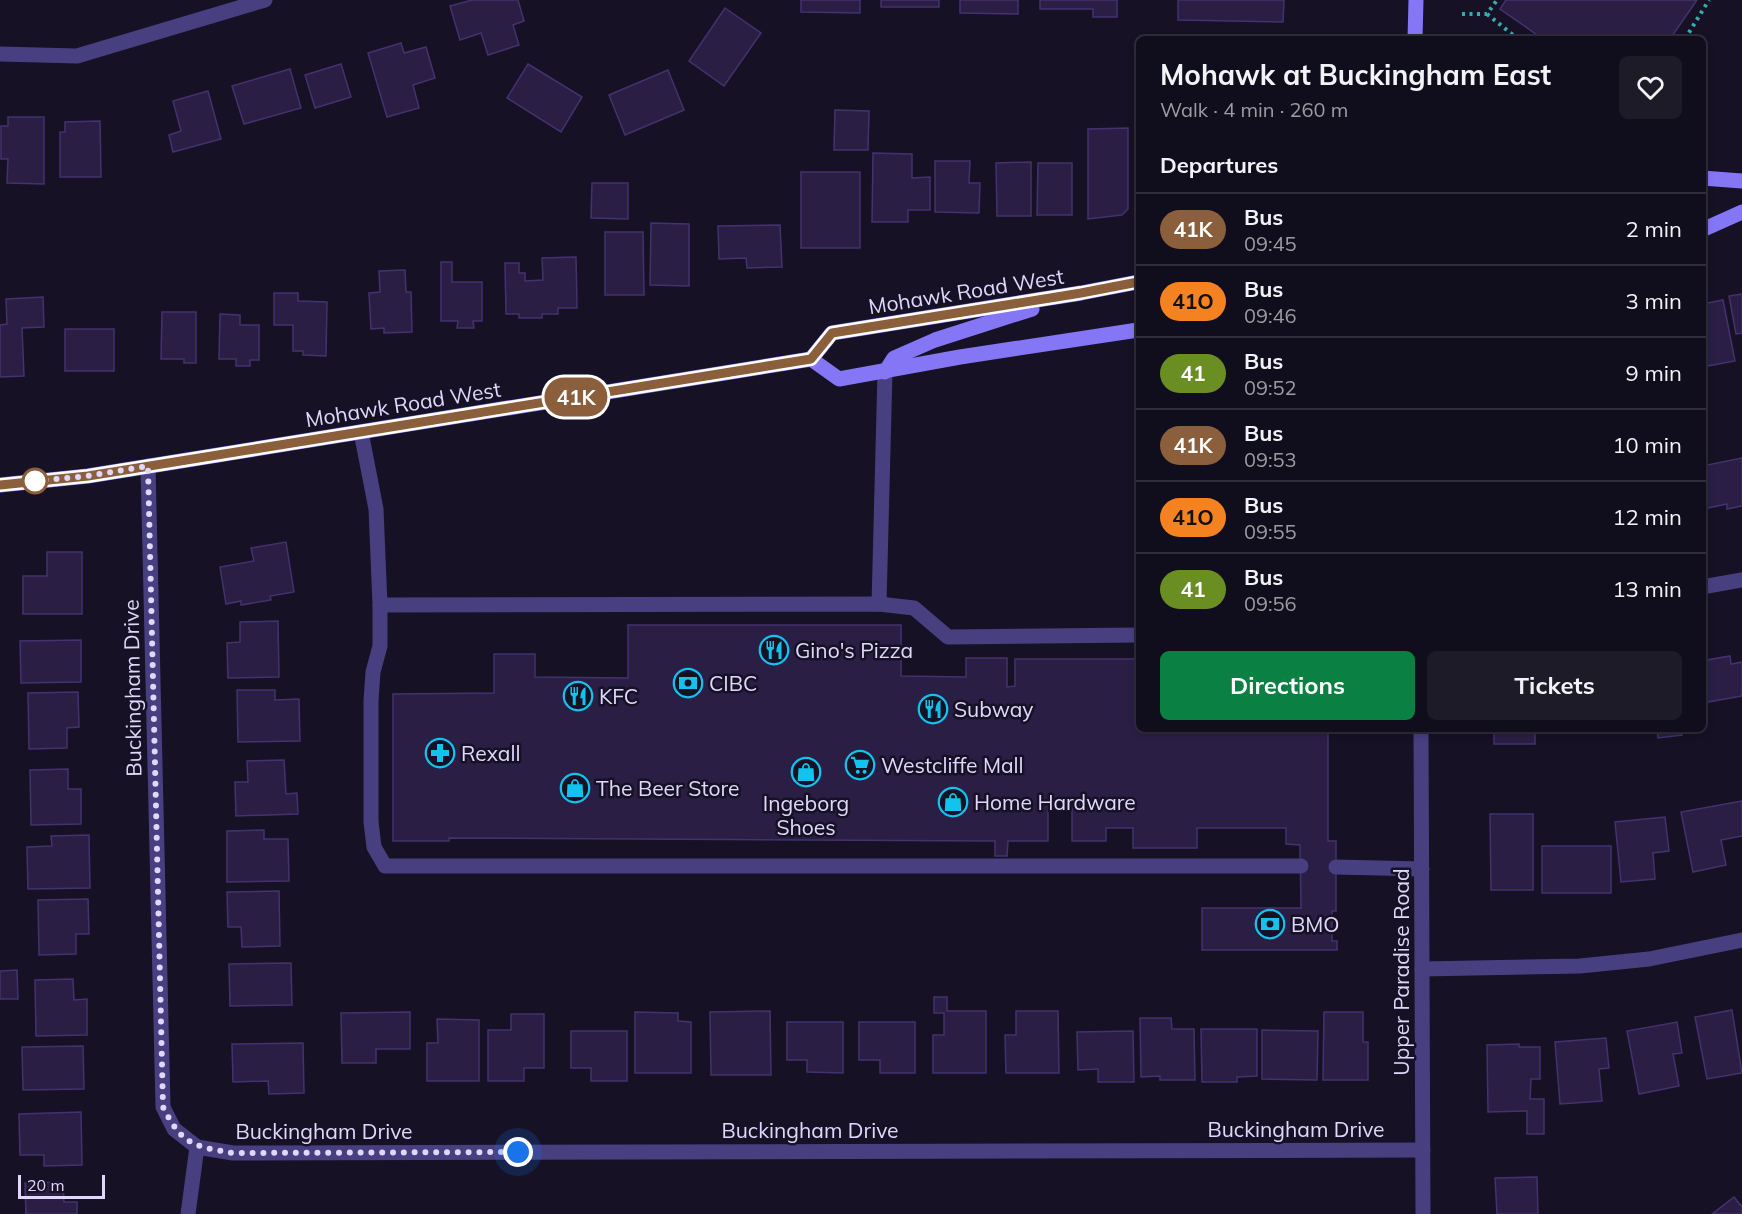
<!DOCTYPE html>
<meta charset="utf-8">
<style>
:root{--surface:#100d1c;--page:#1e1b29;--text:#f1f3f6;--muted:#9c9ca3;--line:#302d3b;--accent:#0b8043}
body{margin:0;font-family:Mulish,sans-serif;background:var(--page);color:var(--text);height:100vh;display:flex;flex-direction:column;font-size:22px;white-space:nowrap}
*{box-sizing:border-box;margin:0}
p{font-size:20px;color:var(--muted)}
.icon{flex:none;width:33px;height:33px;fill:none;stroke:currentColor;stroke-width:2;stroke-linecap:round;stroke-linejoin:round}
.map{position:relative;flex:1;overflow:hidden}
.panel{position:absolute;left:1136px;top:36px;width:570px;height:696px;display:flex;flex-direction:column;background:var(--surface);border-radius:9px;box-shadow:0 3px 9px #0003,0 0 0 2px var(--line)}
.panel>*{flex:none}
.badge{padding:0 12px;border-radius:20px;font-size:21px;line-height:39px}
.scale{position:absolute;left:18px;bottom:15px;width:87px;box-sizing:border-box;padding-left:6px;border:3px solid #e0d8fc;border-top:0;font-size:16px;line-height:21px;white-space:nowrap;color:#e0d8fc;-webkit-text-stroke:4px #161125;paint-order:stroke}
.you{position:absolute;width:30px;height:30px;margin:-15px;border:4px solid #fff;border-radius:50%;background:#1a73e8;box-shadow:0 0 0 9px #1a73e833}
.map>.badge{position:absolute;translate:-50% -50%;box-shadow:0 0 0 3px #fff}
h2{padding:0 24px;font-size:22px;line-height:54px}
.round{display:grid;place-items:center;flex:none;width:63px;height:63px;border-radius:9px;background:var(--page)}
.summary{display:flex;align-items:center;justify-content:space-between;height:102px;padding:0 24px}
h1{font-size:28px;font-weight:700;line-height:45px}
.primary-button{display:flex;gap:12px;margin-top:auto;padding:12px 24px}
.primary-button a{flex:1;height:69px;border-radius:9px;background:var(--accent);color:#fff;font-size:24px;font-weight:700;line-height:69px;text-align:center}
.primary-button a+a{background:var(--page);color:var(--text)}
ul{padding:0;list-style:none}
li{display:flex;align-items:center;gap:18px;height:72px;padding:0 24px;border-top:2px solid var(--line)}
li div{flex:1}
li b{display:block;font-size:22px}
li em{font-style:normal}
li .badge{min-width:66px;font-weight:700;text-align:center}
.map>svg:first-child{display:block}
.building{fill:#2a1e45;stroke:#44326f;stroke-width:1.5}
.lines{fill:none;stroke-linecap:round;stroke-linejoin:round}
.path{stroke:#38abb0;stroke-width:4;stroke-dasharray:3 4.5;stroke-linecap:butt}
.service{stroke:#483f81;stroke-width:15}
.minor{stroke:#483f81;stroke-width:15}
.tertiary{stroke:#483f81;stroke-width:15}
.secondary{stroke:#8576f5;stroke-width:15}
.line-casing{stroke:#fff;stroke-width:14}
.line{stroke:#8b5e3c;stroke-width:9}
.walk{stroke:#e0d8fc;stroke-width:6;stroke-dasharray:0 10.8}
.stop-dot{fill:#fff;stroke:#8b5e3c;stroke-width:3}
.labels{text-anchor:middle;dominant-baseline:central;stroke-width:5;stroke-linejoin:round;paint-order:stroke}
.street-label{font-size:21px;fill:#e0d8fc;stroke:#161125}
.poi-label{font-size:21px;fill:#e0d8fc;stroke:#161125;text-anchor:start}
</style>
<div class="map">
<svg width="1742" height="1214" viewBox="0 0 1742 1214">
<rect width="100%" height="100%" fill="#161125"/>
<g class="building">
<polygon points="472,0 518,0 524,21 513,25 519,45 488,55 481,33 460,40 450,6"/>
<polygon points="801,0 860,0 860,13 801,12"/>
<rect x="881" y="0" width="58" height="7"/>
<polygon points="960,0 1018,0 1018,14 960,13"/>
<polygon points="1040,0 1117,0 1117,17 1093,17 1093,9 1040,9"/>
<polygon points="1178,0 1284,0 1283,22 1178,20"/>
<polygon points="1506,0 1697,0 1670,39 1543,39 1500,9"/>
<polygon points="725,8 761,33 724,86 689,61"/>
<polygon points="401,43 404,53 426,47 435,78 413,85 419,108 387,117 368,53"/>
<polygon points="341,64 351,97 315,108 305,75"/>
<polygon points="528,64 582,97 561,132 507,98"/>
<polygon points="290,69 301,108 244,124 232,86"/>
<polygon points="668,70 684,110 625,135 609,95"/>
<polygon points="208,91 221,139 173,152 169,135 181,131 173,101"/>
<polygon points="835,110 869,111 868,150 834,150"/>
<polygon points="8,117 44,117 44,184 7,183 8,159 1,159 1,126 8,126"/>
<polygon points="100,121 101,177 60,177 60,132 65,132 65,122"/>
<polygon points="1128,128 1128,209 1122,215 1088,219 1088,129"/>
<polygon points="873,153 912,154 912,178 930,177 930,210 908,210 908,222 872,222"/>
<polygon points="935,161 970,161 969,183 980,183 979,213 935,212"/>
<polygon points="1031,162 1031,216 997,216 996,163"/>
<polygon points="1038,163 1072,163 1072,215 1037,215"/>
<rect x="801" y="172" width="59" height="76"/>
<polygon points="592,183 628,183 628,219 591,218"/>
<polygon points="651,223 689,224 689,286 650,285"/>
<polygon points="780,225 782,267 747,268 746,258 719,259 718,226"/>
<polygon points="605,232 643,232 644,295 605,295"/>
<polygon points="576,257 577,308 558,308 558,314 542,314 542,318 519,318 519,314 506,314 505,263 519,263 519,273 525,273 525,281 543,280 542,258"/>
<polygon points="441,262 452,262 452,282 482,282 482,321 473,321 474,328 457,328 458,321 441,321"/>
<polygon points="405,270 406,292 411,292 412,332 384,333 384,328 371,329 369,293 380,292 379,271"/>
<polygon points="274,293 298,293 298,301 327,302 326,356 303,355 303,351 293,351 293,325 274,325"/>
<polygon points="1742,294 1742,333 1736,334 1729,296"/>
<polygon points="43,297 44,327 22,328 24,376 0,377 0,325 7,324 6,299"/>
<polygon points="1723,300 1735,361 1702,367 1702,304"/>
<polygon points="162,312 196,312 196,363 184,363 184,359 161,359"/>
<polygon points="220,314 240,315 240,325 259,325 259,360 250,360 250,366 236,366 236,359 219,359"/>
<rect x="65" y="329" width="49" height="42"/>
<polygon points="1742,458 1742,506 1727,509 1727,504 1703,509 1702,466"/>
<polygon points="286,542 294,592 270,596 271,600 241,605 241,601 226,604 220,567 254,561 251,548"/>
<polygon points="47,552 82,552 82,614 23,614 23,576 47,576"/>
<polygon points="278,621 279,677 228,678 227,643 240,642 240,622"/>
<polygon points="628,625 901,625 901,676 966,677 966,658 1007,658 1007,687 1015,686 1015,659 1138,659 1138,729 1328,729 1328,841 1336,841 1336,911 1332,911 1332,941 1337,941 1337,950 1202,950 1202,908 1301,908 1300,845 1286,844 1286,828 1197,828 1197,848 1133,848 1133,828 1106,828 1106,841 1072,841 1072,802 1048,802 1048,841 1008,841 1007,856 995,856 995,841 449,838 449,841 393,841 393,694 494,693 494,654 535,654 535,677 628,678"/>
<polygon points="81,640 81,682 21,683 20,641"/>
<polygon points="1730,656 1731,664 1742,662 1742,696 1702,703 1702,661"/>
<polygon points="237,690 275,690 275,700 299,699 300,741 238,742"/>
<polygon points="78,692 79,727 67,728 67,748 29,749 28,693"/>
<rect x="1494" y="729" width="41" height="15"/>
<polygon points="1657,729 1681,729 1682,735 1658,738"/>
<polygon points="284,760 286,794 297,793 298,814 236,816 235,782 248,782 247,761"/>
<polygon points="68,769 68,789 81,789 81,824 31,825 30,770"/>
<polygon points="1742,801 1742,836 1721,840 1726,865 1693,872 1681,812"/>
<polygon points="1490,814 1533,814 1533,890 1491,890"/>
<polygon points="1665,817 1669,851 1653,853 1655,879 1621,882 1615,822"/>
<polygon points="264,830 264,839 288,839 289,881 227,882 227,831"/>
<polygon points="89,835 90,888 28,889 27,847 52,846 51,836"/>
<rect x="1542" y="846" width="69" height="47"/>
<polygon points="279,891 280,946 242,947 241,927 228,927 227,892"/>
<polygon points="88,899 89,934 76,934 76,954 39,955 38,900"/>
<polygon points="291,963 292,1005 230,1006 229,964"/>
<polygon points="17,970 18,999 0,999 0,971"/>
<polygon points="73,979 74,1000 87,999 87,1035 36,1036 35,980"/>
<polygon points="934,997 947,997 947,1011 986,1011 986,1073 933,1073 933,1035 944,1035 944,1013 934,1013"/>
<polygon points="1732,1010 1742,1073 1707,1079 1695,1017"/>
<polygon points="770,1011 771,1075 711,1075 710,1012"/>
<polygon points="1016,1011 1058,1011 1059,1073 1006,1073 1005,1035 1016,1035"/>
<polygon points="410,1012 410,1049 376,1049 376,1063 342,1063 341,1013"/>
<polygon points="635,1012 678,1013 678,1021 691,1022 691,1073 635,1073"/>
<polygon points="1324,1012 1363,1012 1363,1042 1368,1042 1368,1080 1323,1080"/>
<polygon points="511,1014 544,1014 544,1068 524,1068 524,1081 488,1081 488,1030 511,1030"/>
<polygon points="1140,1018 1171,1018 1172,1029 1194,1029 1195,1080 1160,1080 1160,1076 1141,1077"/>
<polygon points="437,1019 479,1020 479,1081 427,1081 427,1043 438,1043"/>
<polygon points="787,1022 843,1022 843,1073 807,1072 807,1060 787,1060"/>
<polygon points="859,1022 915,1022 915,1073 880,1073 880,1060 859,1060"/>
<polygon points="1677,1022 1682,1053 1673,1054 1679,1086 1639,1094 1627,1031"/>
<polygon points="1201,1029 1257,1029 1257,1076 1237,1077 1237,1082 1202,1082"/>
<polygon points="1262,1030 1318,1031 1317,1080 1262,1079"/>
<polygon points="571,1031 627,1031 627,1081 591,1081 591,1068 571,1068"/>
<polygon points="1133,1031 1134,1082 1098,1082 1098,1069 1078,1070 1077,1032"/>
<polygon points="1606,1038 1609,1068 1599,1069 1602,1101 1560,1104 1555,1042"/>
<polygon points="303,1043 304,1093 269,1094 268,1081 233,1082 232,1044"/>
<polygon points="1519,1044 1519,1047 1540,1047 1540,1079 1531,1079 1530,1099 1544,1099 1544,1134 1527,1134 1527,1111 1488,1112 1487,1045"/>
<polygon points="83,1046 84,1089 23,1090 22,1047"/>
<polygon points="81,1112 82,1165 44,1166 44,1155 20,1155 19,1114"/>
<polygon points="1537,1177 1538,1214 1497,1214 1495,1178"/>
<polygon points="63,1182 64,1202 77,1202 77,1214 26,1214 25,1183"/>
<polygon points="1734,1197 1742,1207 1742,1214 1712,1214"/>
</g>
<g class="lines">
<g class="path">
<polyline points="1462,14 1487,14 1497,0"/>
<polyline points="1487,14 1518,39"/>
<polyline points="1685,39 1709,0"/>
</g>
<g class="service">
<polyline points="361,432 376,509 380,605 380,646 373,672 371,701 371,822 374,847 385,866 1301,866"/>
<polyline points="879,604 885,372"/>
<polyline points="380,605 879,604 914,608 948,637 1138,635"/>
<polyline points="1336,867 1422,869"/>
</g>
<g class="minor">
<polyline points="0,54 77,56 265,0"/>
<polyline points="148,466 163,1107 174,1129 197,1147 233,1153 1423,1150"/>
<polyline points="1702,587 1742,580"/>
<polyline points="1422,969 1580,966 1649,959 1742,940"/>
<polyline points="188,1214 197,1147"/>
</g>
<polyline class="tertiary" points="1421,729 1423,1214"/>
<g class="secondary">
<polyline points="1415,39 1416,0"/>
<polyline points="1702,178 1742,181"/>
<polyline points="1702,230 1742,212"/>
<polyline points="811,359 839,379 960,357 1138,330"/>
<polyline points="885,372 894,358 935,340 1032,309"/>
<polyline points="0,485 88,476 811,359 832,333 1081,293 1138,282"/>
</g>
</g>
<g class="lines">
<g class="line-casing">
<polyline id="line" points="0,485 88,476 811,359 832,333 1081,293 1138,282"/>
</g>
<use href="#line" class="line"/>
<path class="walk" d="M35,481L88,476L148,466L163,1107C182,1145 193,1146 233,1153L518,1152"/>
</g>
<defs>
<g id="restaurant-ring" transform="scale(1.5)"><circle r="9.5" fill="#161125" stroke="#12c3ee" stroke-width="1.5"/><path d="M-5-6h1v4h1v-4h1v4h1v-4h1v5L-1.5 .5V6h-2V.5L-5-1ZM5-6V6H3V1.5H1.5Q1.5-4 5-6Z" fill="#12c3ee"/></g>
<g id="bank-ring" transform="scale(1.5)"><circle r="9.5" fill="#161125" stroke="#12c3ee" stroke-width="1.5"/><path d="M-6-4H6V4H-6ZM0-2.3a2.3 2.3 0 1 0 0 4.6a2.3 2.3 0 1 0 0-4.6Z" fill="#12c3ee"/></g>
<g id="pharmacy-ring" transform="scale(1.5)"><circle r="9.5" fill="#161125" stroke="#12c3ee" stroke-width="1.5"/><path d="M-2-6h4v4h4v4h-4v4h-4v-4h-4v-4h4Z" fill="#12c3ee"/></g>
<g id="supermarket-ring" transform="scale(1.5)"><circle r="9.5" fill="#161125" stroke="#12c3ee" stroke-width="1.5"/><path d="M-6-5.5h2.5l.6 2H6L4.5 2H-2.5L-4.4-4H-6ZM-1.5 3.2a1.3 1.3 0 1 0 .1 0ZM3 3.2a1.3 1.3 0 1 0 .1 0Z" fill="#12c3ee"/></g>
<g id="shop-ring" transform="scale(1.5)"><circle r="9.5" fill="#161125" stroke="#12c3ee" stroke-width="1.5"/><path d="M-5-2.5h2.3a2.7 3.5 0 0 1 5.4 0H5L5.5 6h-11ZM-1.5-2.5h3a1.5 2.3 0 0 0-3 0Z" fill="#12c3ee"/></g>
</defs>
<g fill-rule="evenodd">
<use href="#restaurant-ring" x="774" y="650"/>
<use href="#bank-ring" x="688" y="683"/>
<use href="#restaurant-ring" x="578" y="696"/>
<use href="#restaurant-ring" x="933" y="709"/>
<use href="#pharmacy-ring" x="440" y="753"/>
<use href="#supermarket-ring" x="860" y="765"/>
<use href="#shop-ring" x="806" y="772"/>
<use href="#shop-ring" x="575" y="788"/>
<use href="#shop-ring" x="953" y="802"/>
<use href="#bank-ring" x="1270" y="924"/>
</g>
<circle class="stop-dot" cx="35" cy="481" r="12"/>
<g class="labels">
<g class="street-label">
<text transform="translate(966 291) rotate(-9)">Mohawk Road West</text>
<text transform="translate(403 404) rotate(-9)">Mohawk Road West</text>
<text transform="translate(132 688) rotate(-91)">Buckingham Drive</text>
<text transform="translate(1401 972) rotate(-90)">Upper Paradise Road</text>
<text x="1296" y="1129">Buckingham Drive</text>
<text x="810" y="1130">Buckingham Drive</text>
<text x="324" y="1131">Buckingham Drive</text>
</g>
<g class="poi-label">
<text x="795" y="650">Gino's Pizza</text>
<text x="709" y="683">CIBC</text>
<text x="599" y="696">KFC</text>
<text x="954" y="709">Subway</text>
<text x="461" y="753">Rexall</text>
<text x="881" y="765">Westcliffe Mall</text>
<text x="596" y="788">The Beer Store</text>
<text x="974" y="802">Home Hardware</text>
<text x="806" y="803" text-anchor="middle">Ingeborg<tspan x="806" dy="24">Shoes</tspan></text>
<text x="1291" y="924">BMO</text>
</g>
</g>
</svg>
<div class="scale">20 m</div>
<div class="you" style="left:518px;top:1152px"></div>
<b class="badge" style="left:576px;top:397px;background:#8b5e3c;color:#fff">41K</b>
<section class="panel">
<div class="summary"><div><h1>Mohawk at Buckingham East</h1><p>Walk · 4 min · 260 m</p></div><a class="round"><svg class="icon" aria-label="heart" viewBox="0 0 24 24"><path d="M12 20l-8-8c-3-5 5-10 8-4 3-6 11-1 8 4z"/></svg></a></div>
<h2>Departures</h2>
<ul>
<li><span class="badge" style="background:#8b5e3c;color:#fff">41K</span><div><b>Bus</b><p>09:45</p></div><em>2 min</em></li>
<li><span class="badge" style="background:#f58220;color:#111">41O</span><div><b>Bus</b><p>09:46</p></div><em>3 min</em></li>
<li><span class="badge" style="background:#6b8e23;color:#fff">41</span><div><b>Bus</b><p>09:52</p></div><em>9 min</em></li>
<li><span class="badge" style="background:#8b5e3c;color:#fff">41K</span><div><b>Bus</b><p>09:53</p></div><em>10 min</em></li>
<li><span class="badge" style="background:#f58220;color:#111">41O</span><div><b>Bus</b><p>09:55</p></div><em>12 min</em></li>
<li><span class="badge" style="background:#6b8e23;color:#fff">41</span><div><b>Bus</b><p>09:56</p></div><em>13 min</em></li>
</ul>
<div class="primary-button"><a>Directions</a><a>Tickets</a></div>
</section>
</div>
